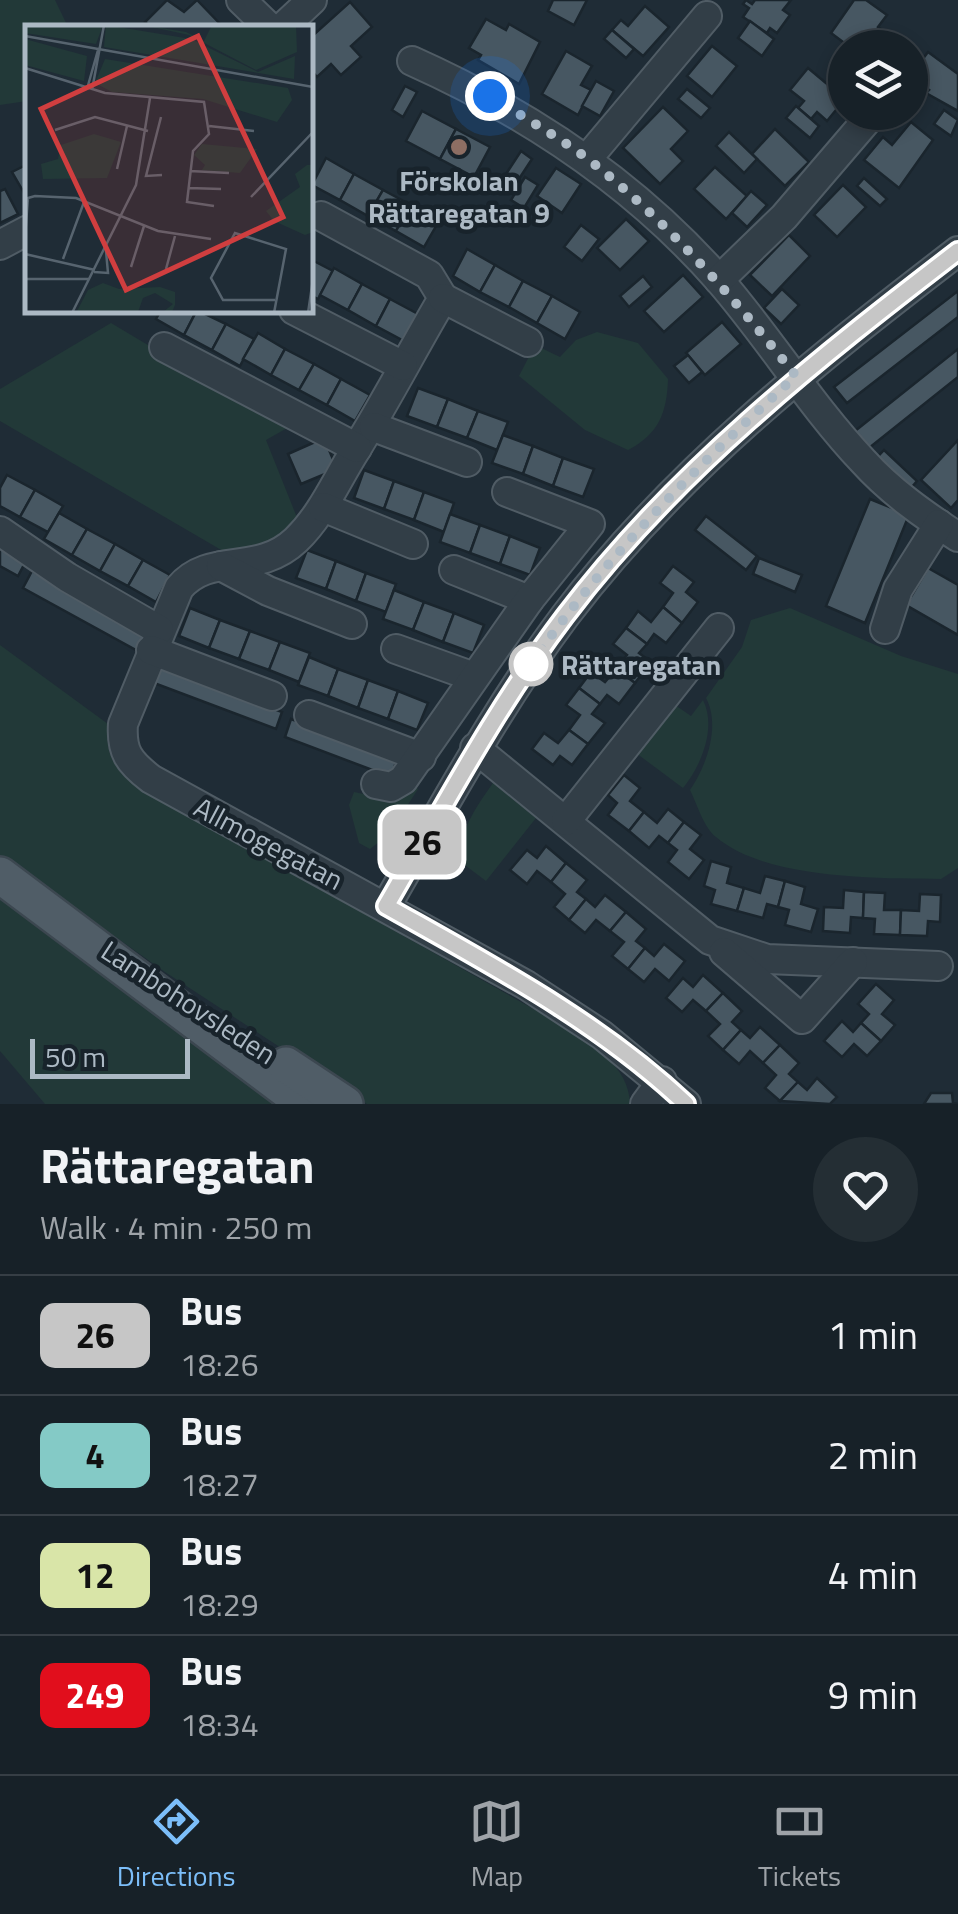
<!DOCTYPE html>
<meta charset="utf-8">
<style>
:root{--surface:#172128;--page:#242e34;--text:#f1f3f6;--muted:#9ea3a8;--line:#363e45;--accent:#7cbef9}
body{margin:0;font-family:"Titillium Web",sans-serif;background:var(--page);color:var(--text);height:100vh;display:flex;flex-direction:column;font-size:38px;white-space:nowrap}
*{box-sizing:border-box;margin:0}
p{font-size:32px;color:var(--muted)}
.icon{flex:none;width:55px;height:55px;fill:none;stroke:currentColor;stroke-width:2;stroke-linecap:round;stroke-linejoin:round}
.map{position:relative;height:1104px;overflow:hidden}
.panel{display:flex;flex-direction:column;background:var(--surface);flex:1}
.panel>*{flex:none}
.badge{padding:0 20px;border-radius:15px;font-size:35px;line-height:65px}
.buttons{position:absolute;left:828px;top:30px;display:grid;gap:20px}
.buttons a{display:grid;place-items:center;width:100px;height:100px;border-radius:50%;background:var(--surface);box-shadow:0 5px 15px #0003,0 0 0 2px var(--line);font-size:50px}
.scale{position:absolute;left:30px;bottom:25px;width:160px;box-sizing:border-box;padding-left:10px;border:5px solid #acb9c4;border-top:0;font-size:28px;line-height:35px;white-space:nowrap;color:#acb9c4;-webkit-text-stroke:8px #18232b;paint-order:stroke}
.you{position:absolute;width:50px;height:50px;margin:-25px;border:8px solid #fff;border-radius:50%;background:#1a73e8;box-shadow:0 0 0 15px #1a73e833}
.map>.badge{position:absolute;translate:-50% -50%;box-shadow:0 0 0 5px #fff}
.round{display:grid;place-items:center;flex:none;width:105px;height:105px;border-radius:52px;background:var(--page)}
.headline{display:flex;align-items:center;justify-content:space-between;height:170px;padding:0 40px}
h1{font-size:48px;font-weight:700;line-height:75px}
ul{padding:0;list-style:none}
li{display:flex;align-items:center;gap:30px;height:120px;padding:0 40px;border-top:2px solid var(--line)}
li div{flex:1}
li b{display:block;font-size:38px}
li em{font-style:normal}
li .badge{min-width:110px;font-weight:700;text-align:center}
.menu{display:flex;justify-content:space-around;align-items:center;height:140px;border-top:2px solid var(--line);background:var(--surface);font-size:28px;color:var(--muted)}
.menu a{display:grid;justify-items:center;gap:5px}
.menu .on{color:var(--accent)}
.map>svg:first-child{display:block}
.green{fill:#223938}
.building{fill:#475762;stroke:#1a252d;stroke-width:2.5}
.lines{fill:none;stroke-linecap:round;stroke-linejoin:round}
.minor-casing{stroke:#505c65;stroke-width:32}
.major-casing{stroke:#3c4750;stroke-width:40}
.minor{stroke:#323e47;stroke-width:28}
.major{stroke:#505d67;stroke-width:35}
.line-casing{stroke:#fff;stroke-width:22}
.line{stroke:#c6c6c6;stroke-width:15}
.walk{stroke:#acb9c4;stroke-width:10;stroke-dasharray:0 18}
.education-dot{fill:#8d6e63;stroke:#18232b;stroke-width:4}
.stop-dot{fill:#fff;stroke:#c6c6c6;stroke-width:5}
.labels{text-anchor:middle;dominant-baseline:central;stroke-width:9;stroke-linejoin:round;paint-order:stroke}
.poi-label{font-size:28px;font-weight:bold;fill:#acb9c4;stroke:#18232b}
.stop-label{font-size:28px;font-weight:bold;fill:#acb9c4;stroke:#18232b;text-anchor:start}
.street-label{font-size:28px;fill:#acb9c4;stroke:#18232b}
.inset-road{fill:none;stroke:#57646f;stroke-width:2.5}
.view{fill:#d03e3f;fill-opacity:0.15;stroke:#d03e3f;stroke-width:5}
.inset-edge{fill:none;stroke:#acb9c4;stroke-width:5}
</style>
<div class="map">
<svg width="958" height="1104" viewBox="0 0 958 1104">
<rect width="100%" height="100%" fill="#1f2c36"/>
<g class="green">
<polygon points="0,0 55,0 68,27 28,28 27,101 0,105"/>
<polygon points="111,323 220,388 296,423 266,440 298,520 268,551 235,558 0,421 0,389"/>
<path d="M597,332L638,343L668,379C667,412 659,434 628,450L585,430L519,376L535,345L560,357L576,340Z"/>
<path d="M790,608L901,656L958,674V868L941,879C877,878 767,880 716,837C704,828 697,804 690,790C706,767 721,726 706,698L742,647L751,620Z"/>
<path d="M0,645L108,724C105,754 113,768 137,786L562,1025C591,1046 629,1064 630,1104H367L165,972L0,855Z"/>
<path d="M703,700C717,728 701,766 683,788L636,753L672,703L691,716Z"/>
<path d="M493,783L536,818L486,881L462,863C456,834 477,806 493,783Z"/>
<polygon points="413,784 418,789 389,834 370,849 359,843 349,805 354,792 378,797"/>
<polygon points="0,898 282,1104 45,1104 0,1051"/>
</g>
<g class="building">
<polygon points="167,0 184,12 197,0 224,28 151,28 145,22"/>
<polygon points="553,0 587,0 574,25 548,11"/>
<polygon points="746,0 752,4 755,0 791,0 783,10 790,15 777,33 770,28 767,33 743,17 749,8 743,4"/>
<polygon points="854,0 866,0 887,15 878,27 899,42 894,48 851,48 831,33"/>
<polygon points="350,2 372,27 351,46 361,57 341,75 331,64 317,77 310,69 310,38"/>
<polygon points="645,6 669,27 643,56 612,30 621,20 628,26"/>
<polygon points="486,19 506,30 509,24 540,42 519,84 478,60 481,55 469,48"/>
<polygon points="750,21 774,39 762,56 738,38"/>
<polygon points="612,30 634,49 626,58 604,39"/>
<polygon points="712,46 737,66 712,97 687,76"/>
<polygon points="566,51 592,66 581,85 591,90 578,115 542,94"/>
<polygon points="928,52 958,74 958,111 926,93 929,90 910,76"/>
<polygon points="808,68 845,99 827,121 817,112 811,119 798,108 804,101 790,90"/>
<polygon points="596,81 614,91 600,116 582,106"/>
<polygon points="405,86 417,92 403,117 392,110"/>
<polygon points="687,89 710,108 701,118 678,99"/>
<polygon points="796,106 819,126 810,138 786,118"/>
<polygon points="663,107 688,131 671,149 683,161 660,184 623,148"/>
<polygon points="944,110 958,120 951,136 934,124"/>
<polygon points="422,111 456,129 440,159 406,141"/>
<polygon points="911,122 933,140 899,188 864,160 883,137 892,145"/>
<polygon points="456,129 490,147 474,177 440,159"/>
<polygon points="775,129 809,162 785,186 752,154"/>
<polygon points="729,132 757,159 744,173 716,146"/>
<polygon points="521,151 532,159 517,182 506,174"/>
<polygon points="326,158 354,174 340,200 312,185"/>
<polygon points="26,165 28,168 27,198 12,172"/>
<polygon points="715,167 747,196 726,219 694,189"/>
<polygon points="556,168 581,184 562,213 537,196"/>
<polygon points="354,174 383,190 368,216 340,200"/>
<polygon points="525,177 538,185 524,208 511,200"/>
<polygon points="864,178 887,199 880,206 857,186"/>
<polygon points="843,185 866,207 837,237 814,215"/>
<polygon points="5,189 18,214 0,223 0,191"/>
<polygon points="383,190 411,205 396,231 368,216"/>
<polygon points="751,191 767,205 747,227 732,213"/>
<polygon points="411,205 439,221 424,247 396,231"/>
<polygon points="626,219 649,241 620,270 597,248"/>
<polygon points="581,225 599,239 582,261 564,247"/>
<polygon points="789,235 810,256 772,296 750,275"/>
<polygon points="467,249 495,265 480,292 453,276"/>
<polygon points="310,259 333,271 318,299 310,295"/>
<polygon points="495,265 523,281 509,307 480,292"/>
<polygon points="334,268 362,284 348,310 320,295"/>
<polygon points="683,275 703,297 664,332 644,311"/>
<polygon points="643,276 652,287 629,307 620,296"/>
<polygon points="523,281 552,296 537,323 509,307"/>
<polygon points="362,284 390,299 376,326 348,310"/>
<polygon points="782,289 799,305 781,324 764,308"/>
<polygon points="958,291 958,317 847,403 834,387"/>
<polygon points="552,296 580,312 565,339 537,323"/>
<polygon points="390,299 418,314 404,341 376,326"/>
<polygon points="161,310 197,310 184,335 156,319"/>
<polygon points="197,310 226,324 212,350 184,335"/>
<polygon points="722,322 741,344 705,375 686,353"/>
<polygon points="226,324 254,339 240,366 212,350"/>
<polygon points="258,333 285,349 271,375 243,359"/>
<polygon points="285,349 314,364 299,390 271,375"/>
<polygon points="958,349 958,377 869,448 855,431"/>
<polygon points="688,355 702,372 689,383 674,366"/>
<polygon points="314,364 341,379 327,405 299,390"/>
<polygon points="341,379 370,395 355,421 327,405"/>
<polygon points="418,388 448,399 437,427 407,416"/>
<polygon points="448,399 478,411 467,438 437,427"/>
<polygon points="478,411 508,422 497,450 467,438"/>
<polygon points="503,435 533,446 523,474 492,463"/>
<polygon points="324,438 337,469 301,484 288,454"/>
<polygon points="958,440 958,500 951,508 921,480"/>
<polygon points="533,446 563,458 553,486 523,474"/>
<polygon points="884,450 917,481 905,495 871,464"/>
<polygon points="563,458 594,469 583,497 553,486"/>
<polygon points="364,470 394,481 384,509 354,498"/>
<polygon points="7,475 35,490 20,517 0,506 0,488"/>
<polygon points="394,481 424,492 414,520 384,509"/>
<polygon points="35,490 63,506 48,532 20,517"/>
<polygon points="424,492 454,503 444,532 414,520"/>
<polygon points="870,499 909,515 865,623 826,606"/>
<polygon points="59,513 87,529 72,555 44,539"/>
<polygon points="450,514 480,525 470,553 440,542"/>
<polygon points="706,516 757,556 746,570 695,530"/>
<polygon points="480,525 510,536 500,564 470,553"/>
<polygon points="87,529 115,544 100,571 72,555"/>
<polygon points="510,536 540,548 530,575 500,564"/>
<polygon points="0,544 27,559 18,576 0,566"/>
<polygon points="115,544 143,560 128,586 100,571"/>
<polygon points="307,550 336,561 326,589 296,578"/>
<polygon points="759,558 802,575 795,592 753,574"/>
<polygon points="143,560 170,575 156,602 128,586"/>
<polygon points="336,561 366,573 356,601 326,589"/>
<polygon points="673,566 694,582 686,592 698,602 682,623 663,607 673,593 660,583"/>
<polygon points="928,568 958,585 958,635 906,605"/>
<polygon points="32,571 145,634 136,650 23,588"/>
<polygon points="366,573 396,584 386,612 356,601"/>
<polygon points="394,590 424,602 413,630 383,619"/>
<polygon points="424,602 454,613 443,642 413,630"/>
<polygon points="663,607 682,623 666,643 654,634 647,644 626,628 638,611 651,622"/>
<polygon points="190,608 220,620 209,648 179,636"/>
<polygon points="454,613 484,625 473,653 443,642"/>
<polygon points="220,620 250,631 239,659 209,648"/>
<polygon points="626,628 647,644 639,653 651,662 635,683 616,669 627,655 613,644"/>
<polygon points="250,631 280,642 269,670 239,659"/>
<polygon points="280,642 310,653 299,682 269,670"/>
<polygon points="309,657 338,669 328,696 298,685"/>
<polygon points="161,666 282,712 276,729 154,683"/>
<polygon points="338,669 368,680 358,708 328,696"/>
<polygon points="616,669 635,683 619,704 607,695 600,704 579,688 591,672 605,682"/>
<polygon points="368,680 398,691 388,719 358,708"/>
<polygon points="579,688 600,704 592,714 605,723 588,744 569,730 580,715 566,705"/>
<polygon points="398,691 428,703 417,730 388,719"/>
<polygon points="291,719 397,759 391,777 285,737"/>
<polygon points="569,730 588,744 572,765 560,756 553,765 532,749 544,733 558,743"/>
<polygon points="624,775 640,788 630,801 644,812 629,831 608,815 617,803 608,795"/>
<polygon points="668,809 684,822 668,843 659,836 649,848 629,831 644,812 657,823"/>
<polygon points="684,822 701,835 690,849 704,860 689,879 668,862 677,850 668,843"/>
<polygon points="546,846 566,863 551,882 537,871 527,884 510,870 527,850 537,858"/>
<polygon points="711,861 731,867 727,883 744,888 737,911 711,904 715,890 704,886"/>
<polygon points="566,863 587,880 577,892 586,899 569,920 554,907 565,894 551,882"/>
<polygon points="765,876 785,881 778,907 767,904 763,918 737,911 744,888 760,893"/>
<polygon points="785,881 805,887 801,904 818,909 811,932 785,925 789,910 778,907"/>
<polygon points="844,890 864,892 863,918 851,917 850,933 823,931 824,907 843,908"/>
<polygon points="864,892 885,893 884,910 901,910 900,935 874,934 875,919 863,918"/>
<polygon points="920,894 941,895 940,922 928,921 927,936 900,935 901,910 919,911"/>
<polygon points="605,895 626,912 610,931 596,920 585,933 569,920 586,899 595,907"/>
<polygon points="626,912 646,929 636,941 645,948 628,969 612,956 624,942 610,931"/>
<polygon points="664,944 685,961 669,981 655,969 644,982 628,969 645,948 654,956"/>
<polygon points="703,975 723,993 706,1011 693,1000 682,1012 666,998 683,978 693,987"/>
<polygon points="876,984 894,1000 882,1014 895,1025 881,1041 861,1023 869,1014 858,1004"/>
<polygon points="723,993 742,1011 732,1022 741,1030 723,1050 708,1036 720,1024 706,1011"/>
<polygon points="842,1021 853,1032 861,1023 881,1041 867,1056 854,1044 842,1057 824,1041"/>
<polygon points="760,1027 780,1045 763,1063 750,1051 739,1064 723,1050 741,1030 750,1038"/>
<polygon points="780,1045 799,1063 789,1074 798,1082 780,1101 765,1088 776,1075 763,1063"/>
<polygon points="817,1078 837,1097 830,1104 780,1101 798,1082 807,1090"/>
<polygon points="931,1093 952,1093 953,1103 958,1104 924,1104"/>
</g>
<g class="lines">
<g class="minor-casing">
<g id="minor">
<polyline points="241,0 270,28"/>
<polyline points="282,28 312,0"/>
<path d="M412,61C528,113 636,185 720,281C770,339 811,406 863,461C890,491 924,515 958,537"/>
<polyline points="587,159 707,16"/>
<path d="M321,216L429,275L443,298C413,349 386,401 355,451C336,481 322,515 296,540C257,577 210,551 179,588L123,724C121,752 129,762 151,779L526,985L602,1035L686,1104"/>
<polyline points="0,245 28,230"/>
<polyline points="719,280 784,217 874,112"/>
<polyline points="443,298 528,342"/>
<polyline points="294,310 403,366"/>
<polyline points="164,347 357,448"/>
<polyline points="374,427 467,462"/>
<polyline points="323,507 413,544"/>
<polyline points="0,531 67,577 159,630"/>
<polyline points="221,566 268,591 352,624"/>
<polyline points="454,570 529,600"/>
<polyline points="885,629 898,589 939,524"/>
<polyline points="396,649 474,677"/>
<polyline points="151,650 272,696"/>
<polyline points="309,715 421,757"/>
<polyline points="475,748 710,940 767,959 938,966"/>
<polyline points="376,784 391,787 403,780 529,600 590,524 507,492"/>
<polyline points="566,821 719,628"/>
<path d="M386,906C443,808 496,708 565,616C674,472 816,360 958,251"/>
<polyline points="724,952 802,1019 853,962"/>
<polyline points="645,1104 662,1081"/>
</g>
</g>
<g class="major-casing">
<g id="major">
<polyline points="0,875 305,1104"/>
<polyline points="286,1065 345,1104"/>
</g>
</g>
<use href="#minor" class="minor"/>
<use href="#major" class="major"/>
</g>
<g class="lines">
<g class="line-casing">
<path id="line" d="M686,1104C598,1021 491,965 386,906C443,808 496,707 565,616C674,472 816,360 958,251"/>
</g>
<use href="#line" class="line"/>
<path class="walk" d="M490,96C523,117 557,136 588,159C668,222 733,297 796,376C699,464 605,557 531,664"/>
</g>
<circle class="education-dot" cx="459" cy="147" r="10"/>
<circle class="stop-dot" cx="531" cy="664" r="20"/>
<g class="labels">
<g class="poi-label">
<text x="459" y="180">Förskolan<tspan x="459" dy="32">Rättaregatan 9</tspan></text>
</g>
<g class="stop-label">
<text x="561" y="664">Rättaregatan</text>
</g>
<g class="street-label">
<text transform="translate(269 843) rotate(28)">Allmogegatan</text>
<text transform="translate(189 1002) rotate(33)">Lambohovsleden</text>
</g>
</g>
<g transform="translate(25 25)">
<rect width="288" height="288" fill="#1f2c36"/>
<path d="M0,0H78L71,19L0,8ZM81,0L166,14L233,47L270,31L269,54L79,22ZM118,0L161,7L179,16L187,0H271L272,27L231,45L164,10ZM0,14L62,31L59,56L0,40ZM80,34L263,63L267,75L252,97L178,74L87,67L70,58ZM69,109L96,117L82,153L18,154L16,139L33,134L36,120ZM177,119L232,124L215,148L177,145L180,140L169,130ZM282,140H287L288,207L280,210L249,196L241,186L275,162L270,149ZM78,258L94,264L135,262L150,267V280L147,287H138L148,279L130,268L118,273L113,287L51,288L63,265Z" fill="#223938"/>
<path class="inset-road" d="M0,11L288,62M0,43L80,68L179,77L184,109L168,126L162,177L189,181M62,64L73,25M67,65L79,0M136,92L121,151L137,150M184,101L229,106M30,105L70,92L123,106M92,144L102,101M165,146L204,148M164,163L196,164M226,172L288,107M0,212L3,173L10,171L51,173L133,206L186,214M0,229L70,245M38,234L59,177M106,242L119,201M141,244L150,211M69,247L83,248L81,226M0,254H64M47,288L111,160L125,73M249,288L261,224L210,208L186,253L198,275H250M283,288L288,254"/>
<path class="view" d="M173,11L258,192L101,265L16,84Z"/>
<rect width="288" height="288" class="inset-edge"/>
</g>
</svg>
<div class="buttons">
<a><svg class="icon" aria-label="layers" viewBox="0 0 24 24"><path d="M12 4l9 5-9 5-9-5zM3 14l9 5 9-5"/></svg></a>
</div>
<div class="scale">50 m</div>
<div class="you" style="left:490px;top:96px"></div>
<b class="badge" style="left:422px;top:842px;background:#c6c6c6;color:#111">26</b>
</div>
<section class="panel">
<div class="headline"><div><h1>Rättaregatan</h1><p>Walk · 4 min · 250 m</p></div><a class="round"><svg class="icon" aria-label="heart" viewBox="0 0 24 24"><path d="M12 20l-8-8c-3-5 5-10 8-4 3-6 11-1 8 4z"/></svg></a></div>
<ul>
<li><span class="badge" style="background:#c6c6c6;color:#111">26</span><div><b>Bus</b><p>18:26</p></div><em>1 min</em></li>
<li><span class="badge" style="background:#84cac6;color:#111">4</span><div><b>Bus</b><p>18:27</p></div><em>2 min</em></li>
<li><span class="badge" style="background:#d9e5a8;color:#111">12</span><div><b>Bus</b><p>18:29</p></div><em>4 min</em></li>
<li><span class="badge" style="background:#e10e1c;color:#fff">249</span><div><b>Bus</b><p>18:34</p></div><em>9 min</em></li>
</ul>
</section>
<nav class="menu">
<a class="on"><svg class="icon" aria-label="directions" viewBox="0 0 24 24"><path d="M12 3l9 9-9 9-9-9zM9 14v-3h6M13 9l2 2-2 2"/></svg>Directions</a>
<a><svg class="icon" aria-label="map" viewBox="0 0 24 24"><path d="M3 6l6-2 6 2 6-2v14l-6 2-6-2-6 2zM9 4v14M15 6v14"/></svg>Map</a>
<a><svg class="icon" aria-label="tickets" viewBox="0 0 24 24"><path d="M3 7h18v10H3zM15 7v10"/></svg>Tickets</a>
</nav>
